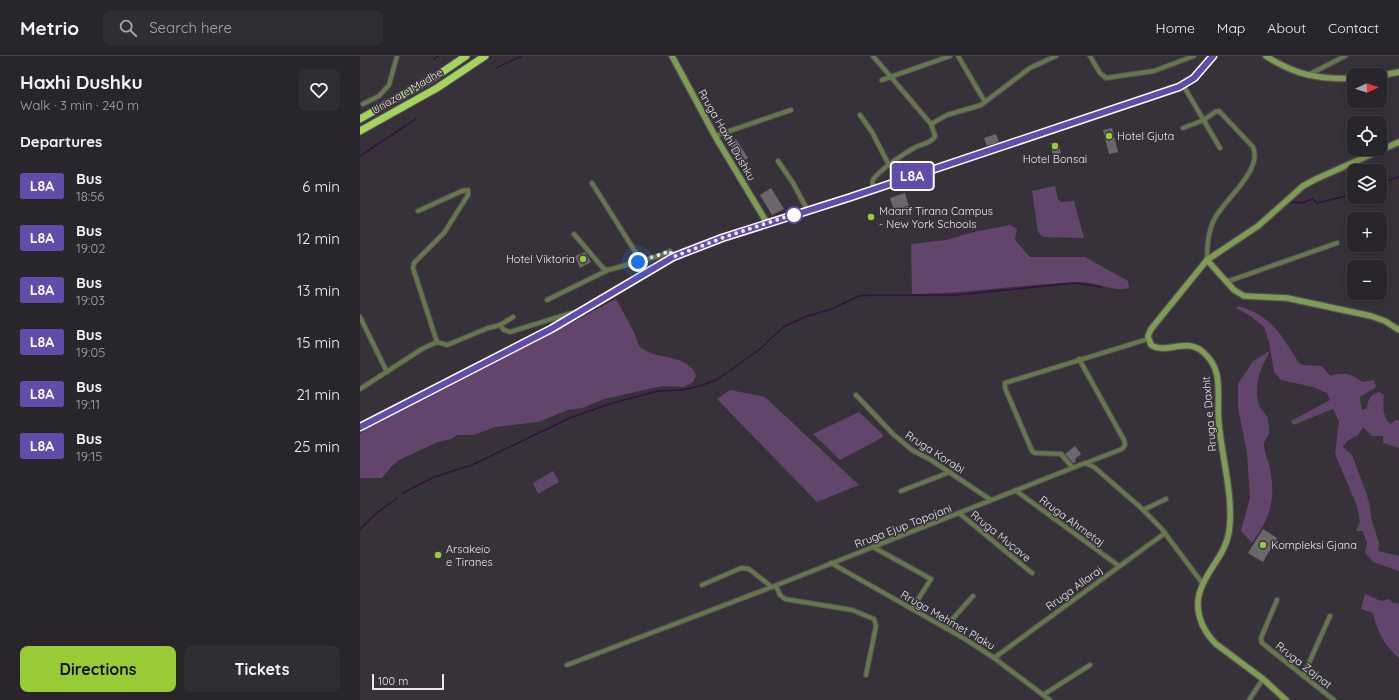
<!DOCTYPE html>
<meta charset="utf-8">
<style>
:root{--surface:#29262b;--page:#312e33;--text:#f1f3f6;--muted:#a5a5a9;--line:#454347;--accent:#99cb36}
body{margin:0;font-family:Quicksand,sans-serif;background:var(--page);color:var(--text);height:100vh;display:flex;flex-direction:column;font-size:15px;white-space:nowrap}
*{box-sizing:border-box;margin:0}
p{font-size:13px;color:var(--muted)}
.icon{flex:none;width:22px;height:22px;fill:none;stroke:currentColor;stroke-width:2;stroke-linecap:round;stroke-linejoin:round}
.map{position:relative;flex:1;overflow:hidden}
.panel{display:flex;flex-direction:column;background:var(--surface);width:360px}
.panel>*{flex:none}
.badge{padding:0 8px;border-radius:3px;font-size:14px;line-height:26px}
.needle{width:26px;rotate:87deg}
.controls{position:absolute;left:987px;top:12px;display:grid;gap:8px}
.controls a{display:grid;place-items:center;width:40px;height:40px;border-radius:8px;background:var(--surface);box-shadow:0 2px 10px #0003,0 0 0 1px var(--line);font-size:20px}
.scale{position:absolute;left:12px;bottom:10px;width:72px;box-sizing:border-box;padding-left:4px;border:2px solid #e9e6ea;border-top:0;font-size:11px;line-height:14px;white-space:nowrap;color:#e9e6ea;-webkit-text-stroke:3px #373239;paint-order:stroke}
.you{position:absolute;width:20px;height:20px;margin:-10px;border:3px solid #fff;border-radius:50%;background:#1a73e8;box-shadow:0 0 0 6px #1a73e833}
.map>.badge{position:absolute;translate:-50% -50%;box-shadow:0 0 0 2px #fff}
h2{padding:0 20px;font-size:15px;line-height:36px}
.round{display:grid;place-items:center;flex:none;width:42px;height:42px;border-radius:8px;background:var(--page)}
.summary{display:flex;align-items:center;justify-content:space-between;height:68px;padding:0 20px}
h1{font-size:19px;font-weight:700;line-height:30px}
.action{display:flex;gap:8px;margin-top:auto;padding:8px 20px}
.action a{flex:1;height:46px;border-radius:8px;background:var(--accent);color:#111;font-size:16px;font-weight:700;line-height:46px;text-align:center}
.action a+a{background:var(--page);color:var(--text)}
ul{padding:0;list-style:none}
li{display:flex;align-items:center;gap:12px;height:52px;padding:0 20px}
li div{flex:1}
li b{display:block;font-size:15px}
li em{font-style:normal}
li .badge{min-width:44px;font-weight:700;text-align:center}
header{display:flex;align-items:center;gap:24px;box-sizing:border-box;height:56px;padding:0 20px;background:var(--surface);border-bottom:1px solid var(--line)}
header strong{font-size:19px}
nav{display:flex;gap:22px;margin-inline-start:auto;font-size:14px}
.search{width:280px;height:36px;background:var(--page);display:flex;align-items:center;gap:10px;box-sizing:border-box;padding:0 14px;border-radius:8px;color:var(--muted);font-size:15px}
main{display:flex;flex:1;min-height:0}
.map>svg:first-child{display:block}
.green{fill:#62456b}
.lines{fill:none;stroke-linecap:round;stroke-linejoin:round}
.stream{stroke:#34103f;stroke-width:1.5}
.building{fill:#6c676e}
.street-casing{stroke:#534f55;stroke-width:6}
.secondary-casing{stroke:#534f55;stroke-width:8}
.primary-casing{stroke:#534f55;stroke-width:8}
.highway-casing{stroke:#534f55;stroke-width:9}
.street{stroke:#65774b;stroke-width:4}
.secondary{stroke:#809c54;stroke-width:5.5}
.primary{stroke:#94b85a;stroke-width:6}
.highway{stroke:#a6d25f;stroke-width:7}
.line-casing{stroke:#fff;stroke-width:9}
.line{stroke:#604daa;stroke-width:6}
.walk{stroke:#e9e6ea;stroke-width:4;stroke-dasharray:0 7.2}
.poi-dot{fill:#99cb36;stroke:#373239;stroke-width:1.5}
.stop-dot{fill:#fff;stroke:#604daa;stroke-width:2}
.labels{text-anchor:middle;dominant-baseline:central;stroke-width:3;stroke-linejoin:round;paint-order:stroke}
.street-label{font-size:11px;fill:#e9e6ea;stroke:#373239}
.poi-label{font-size:11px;fill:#e9e6ea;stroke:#373239;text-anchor:start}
</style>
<header>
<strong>Metrio</strong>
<div class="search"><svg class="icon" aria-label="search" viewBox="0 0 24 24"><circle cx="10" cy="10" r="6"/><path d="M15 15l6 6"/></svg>Search here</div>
<nav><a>Home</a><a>Map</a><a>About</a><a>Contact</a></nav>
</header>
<main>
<section class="panel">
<div class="summary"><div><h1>Haxhi Dushku</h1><p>Walk · 3 min · 240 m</p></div><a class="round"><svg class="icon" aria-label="heart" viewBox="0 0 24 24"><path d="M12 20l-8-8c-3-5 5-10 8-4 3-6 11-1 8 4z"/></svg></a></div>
<h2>Departures</h2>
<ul>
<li><span class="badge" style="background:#604daa;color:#fff">L8A</span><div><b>Bus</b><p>18:56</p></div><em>6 min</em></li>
<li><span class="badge" style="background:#604daa;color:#fff">L8A</span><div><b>Bus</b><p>19:02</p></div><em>12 min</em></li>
<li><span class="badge" style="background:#604daa;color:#fff">L8A</span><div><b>Bus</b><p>19:03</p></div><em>13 min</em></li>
<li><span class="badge" style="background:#604daa;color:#fff">L8A</span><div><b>Bus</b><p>19:05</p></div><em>15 min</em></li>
<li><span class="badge" style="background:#604daa;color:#fff">L8A</span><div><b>Bus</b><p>19:11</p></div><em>21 min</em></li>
<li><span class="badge" style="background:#604daa;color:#fff">L8A</span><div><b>Bus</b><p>19:15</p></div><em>25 min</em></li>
</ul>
<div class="action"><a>Directions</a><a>Tickets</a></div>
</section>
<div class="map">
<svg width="1039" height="644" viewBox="0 0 1039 644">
<rect width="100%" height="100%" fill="#373239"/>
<g class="green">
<polygon points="695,130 698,143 701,146 714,145 724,182 683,181 678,176 672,135"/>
<path d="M650,169L657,173L655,184L670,201H725L768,225L769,232C752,236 737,226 720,226C664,228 608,238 552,238L551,188L586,184L614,176Z"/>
<path d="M256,243L274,276L279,290C294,305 326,296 336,319L333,326L324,331L302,330L244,343L222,352L208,354L178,366L135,371L114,379H97L91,383L78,386L39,404L31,411L22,422H0V378L9,369L130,305L192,277Z"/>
<path d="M879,250C913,261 921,279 939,307L943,309L962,310L970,320C984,316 991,317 1002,326L1014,324L1016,331L1000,341L1002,354L1007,352C1008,343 1010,339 1019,336L1024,339C1023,350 1022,359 1030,368L1036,364L1039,365V392L1023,387V380H1012L1003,371L998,379L987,385L983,391L992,399L1006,436L1010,450L1011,462L1019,487L1018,495L1039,500V515L1013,506L1005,496L1007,488L1003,475H996L1000,465L997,450L975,398L979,365L973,353L933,369L931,365L970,344L967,337L953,331L921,324L914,316L909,286L904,271L892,261L876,252Z"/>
<path d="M910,295C901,311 892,332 900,351C902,355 907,358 908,364C908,367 910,372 909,376C909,380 903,385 904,390C904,394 909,407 910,413C916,445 910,462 892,487L881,475L890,442L887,397L878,352V328L893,305Z"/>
<polygon points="370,334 405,341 499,429 457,446 357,343"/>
<polygon points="499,356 522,378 523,381 480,404 453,378"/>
<polygon points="193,415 199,426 178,438 173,427"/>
<path d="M1005,538L1021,545L1029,543L1033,547H1038L1039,549V602C1025,591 1017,575 1013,557L1001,553Z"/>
</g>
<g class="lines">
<g class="stream">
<polyline points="74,3 78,0"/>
<polyline points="136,12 162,0"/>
<polyline points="0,100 56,63"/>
<polyline points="1020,127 1039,121"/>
<polyline points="990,138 994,138"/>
<polyline points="931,146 941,147 953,143 957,147 986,140"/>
<polyline points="43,437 74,421 112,409 210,362 249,348 298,335 323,334 343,329 358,323 400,293 410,283 425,270 445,261 474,252 499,240 518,239 596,239 714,227 742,231"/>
<polyline points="0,473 19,455 37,442"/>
</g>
</g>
<g class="building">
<polygon points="752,72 758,96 749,98 743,74"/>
<polygon points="636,78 639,86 627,90 624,82"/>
<polygon points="376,83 388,102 381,106 369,87"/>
<polygon points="698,86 701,97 693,99 690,87"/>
<polygon points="411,132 424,153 412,159 400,139"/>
<polygon points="545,137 549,150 534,155 530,142"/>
<polygon points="225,196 231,206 220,212 215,200"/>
<polygon points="715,390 721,398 715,403 716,406 713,407 705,398"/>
<polygon points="903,473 917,482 903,506 888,497"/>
</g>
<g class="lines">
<g class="street-casing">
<g id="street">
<path d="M513,0L571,68L575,80C572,87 562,88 556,91C546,96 518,115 513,124C512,127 513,131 514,134"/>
<polyline points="598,0 625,46"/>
<polyline points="730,0 740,17 746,22 794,15 834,0"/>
<polyline points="948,19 985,0"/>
<polyline points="522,24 590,0"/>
<polyline points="823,29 860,92"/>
<polyline points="3,48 19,40 29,29 37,0"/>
<polyline points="500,59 512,76 529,109"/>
<polyline points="571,68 587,59 621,49 670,12 696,0"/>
<path d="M823,72L844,64L855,56L859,55L893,91C903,114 865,143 855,162C848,174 847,191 847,204"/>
<polyline points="355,80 431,54"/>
<polyline points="418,105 433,127 448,155"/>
<polyline points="232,127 281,205"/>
<polyline points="58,155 102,135 108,134 108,139 84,177 54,207 53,212 77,286"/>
<polyline points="214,178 243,212 248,214 299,200 310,195 313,201"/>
<polyline points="866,226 977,187"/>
<polyline points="187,244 248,214"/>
<polyline points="0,261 27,316"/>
<polyline points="140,269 144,274 150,276 211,257 217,258"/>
<polyline points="719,303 764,384 765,389 762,393 726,407"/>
<polyline points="0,333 62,293 77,286 87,289 92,287 128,272 140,269 153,261"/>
<polyline points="496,339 533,378 552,394 571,404 631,444"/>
<polyline points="712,411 701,398 675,397 672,395 645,332 645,327 788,283"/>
<polyline points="655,434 759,510"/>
<polyline points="541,435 590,416"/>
<polyline points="783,454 806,443"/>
<polyline points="599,457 672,517"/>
<polyline points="513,491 571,523 552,553"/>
<polyline points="471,507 605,583 634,602 690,644"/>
<polyline points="342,529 381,512 389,513 412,531"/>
<polyline points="416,530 420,539 425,543 492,554 514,563 516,570 506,619"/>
<polyline points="917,544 901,582 902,587 974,644"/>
<polyline points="586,572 589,567 613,540"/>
<polyline points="634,602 805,477"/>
<polyline points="207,609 412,531 725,407 734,411 779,450 801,472 843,528"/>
<polyline points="943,620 970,560"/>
<polyline points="683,639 730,609"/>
<polyline points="889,644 903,623"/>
</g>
</g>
<g class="secondary-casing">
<g id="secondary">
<polyline points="312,0 355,80 407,167"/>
<path d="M906,0C935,19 960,24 994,22"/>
<polyline points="1020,20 1039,16"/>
<polyline points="847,204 874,234 884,240 927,242 1011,260 1025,265 1039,274"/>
<path d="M926,644L903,623L856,588C840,572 832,550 843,528C851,510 866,496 869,476C874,441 862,403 859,368C857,352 860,335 857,319C855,310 850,302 843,296C826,281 806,299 791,289L788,280L791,273L847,204L898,170L943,130L956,123L1039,86"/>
</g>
</g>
<g class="primary-casing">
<polyline id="primary" points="0,370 191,273 313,201 362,182 488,142 819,31 834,22 853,0"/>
</g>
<g class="highway-casing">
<g id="highway">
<polyline points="0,63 78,19 106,0"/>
<polyline points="0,75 77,32 125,0"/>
</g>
</g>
<use href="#street" class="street"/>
<use href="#secondary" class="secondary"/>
<use href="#primary" class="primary"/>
<use href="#highway" class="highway"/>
</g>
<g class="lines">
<g class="line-casing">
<polyline id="line" points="0,371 191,273 313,201 362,182 488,142 819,31 834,22 853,0"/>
</g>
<use href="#line" class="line"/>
<polyline class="walk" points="278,206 310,195 313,201 362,182 435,158 434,159"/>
</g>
<g class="poi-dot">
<circle cx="749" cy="80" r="4"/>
<circle cx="695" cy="90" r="4"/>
<circle cx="511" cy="161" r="4"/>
<circle cx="223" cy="203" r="4"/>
<circle cx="903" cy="489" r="4"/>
<circle cx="78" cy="499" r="4"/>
</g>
<circle class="stop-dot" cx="434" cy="159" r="8"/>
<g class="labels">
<g class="street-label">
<text transform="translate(47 35) rotate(-30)">Unaza e Madhe</text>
<text transform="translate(367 79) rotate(60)">Rruga Haxhi Dushku</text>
<text transform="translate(849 358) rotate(-95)">Rruga e Daxhit</text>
<text transform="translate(575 396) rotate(33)">Rruga Korabi</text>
<text transform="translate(712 465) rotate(36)">Rruga Ahmetaj</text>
<text transform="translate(543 470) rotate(-21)">Rruga Ejup Topojani</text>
<text transform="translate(641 480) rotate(39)">Rruga Muçave</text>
<text transform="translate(714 532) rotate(-36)">Rruga Allaraj</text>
<text transform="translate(588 564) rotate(30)">Rruga Mehmet Plaku</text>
<text transform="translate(944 609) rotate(38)">Rruga Zajnat</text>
</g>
<g class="poi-label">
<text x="757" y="80">Hotel Gjuta</text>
<text x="695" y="103" text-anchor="middle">Hotel Bonsai</text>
<text x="519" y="155">Maarif Tirana Campus<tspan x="519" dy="13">- New York Schools</tspan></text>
<text x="215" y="203" text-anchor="end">Hotel Viktoria</text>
<text x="911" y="489">Kompleksi Gjana</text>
<text x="86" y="493">Arsakeio<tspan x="86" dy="13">e Tiranes</tspan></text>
</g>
</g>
</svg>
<div class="controls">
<a><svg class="needle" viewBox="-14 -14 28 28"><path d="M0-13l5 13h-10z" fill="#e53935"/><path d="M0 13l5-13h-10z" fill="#a5a5a9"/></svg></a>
<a><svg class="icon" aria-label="locate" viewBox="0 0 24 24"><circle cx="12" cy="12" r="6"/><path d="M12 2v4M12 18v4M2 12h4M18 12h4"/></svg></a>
<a><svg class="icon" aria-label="layers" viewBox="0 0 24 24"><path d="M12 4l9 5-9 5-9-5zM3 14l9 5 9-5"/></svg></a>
<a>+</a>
<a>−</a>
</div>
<div class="scale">100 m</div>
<div class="you" style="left:278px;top:206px"></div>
<b class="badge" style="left:552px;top:120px;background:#604daa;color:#fff">L8A</b>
</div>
</main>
